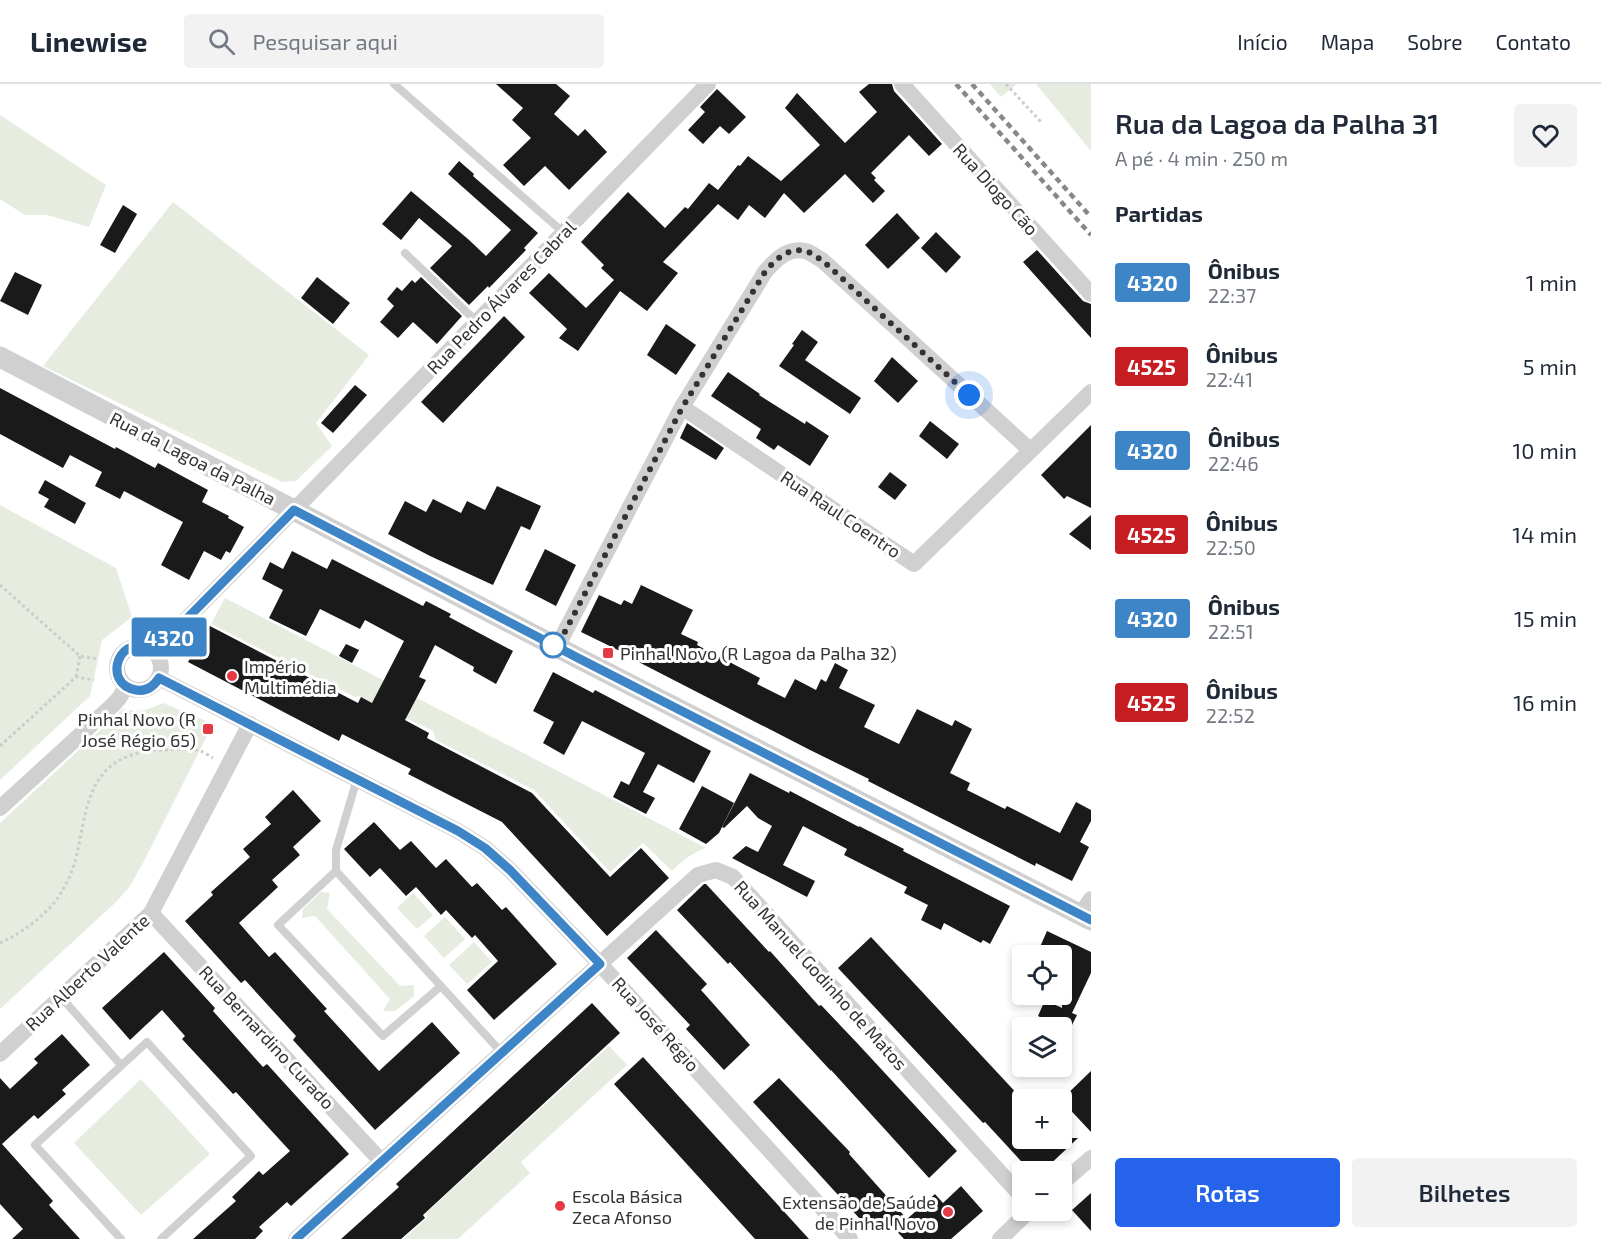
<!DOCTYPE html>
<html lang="pt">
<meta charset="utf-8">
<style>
:root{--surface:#fff;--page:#f2f2f3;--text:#1f2937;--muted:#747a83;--line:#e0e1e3;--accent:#2563eb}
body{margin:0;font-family:"Exo 2",sans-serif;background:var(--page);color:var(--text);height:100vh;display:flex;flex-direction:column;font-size:22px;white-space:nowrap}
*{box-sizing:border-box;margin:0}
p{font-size:20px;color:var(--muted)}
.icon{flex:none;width:33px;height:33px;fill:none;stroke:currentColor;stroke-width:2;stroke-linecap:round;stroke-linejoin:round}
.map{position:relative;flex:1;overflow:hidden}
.details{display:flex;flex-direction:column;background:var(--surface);width:510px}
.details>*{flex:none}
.badge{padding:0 12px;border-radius:4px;font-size:21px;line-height:39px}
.controls{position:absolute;left:1012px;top:861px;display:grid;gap:12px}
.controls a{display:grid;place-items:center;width:60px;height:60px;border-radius:6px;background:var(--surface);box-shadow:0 3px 9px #0003;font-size:30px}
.you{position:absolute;width:30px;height:30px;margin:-15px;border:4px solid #fff;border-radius:50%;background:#1a73e8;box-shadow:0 0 0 9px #1a73e833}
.map>.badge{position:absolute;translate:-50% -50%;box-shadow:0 0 0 3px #fff}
h2{padding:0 24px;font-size:22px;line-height:54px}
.round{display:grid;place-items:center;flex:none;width:63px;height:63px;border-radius:6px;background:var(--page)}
.head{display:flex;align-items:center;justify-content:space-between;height:102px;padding:0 24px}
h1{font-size:28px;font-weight:600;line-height:45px}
.cta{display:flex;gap:12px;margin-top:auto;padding:12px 24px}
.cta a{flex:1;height:69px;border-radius:6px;background:var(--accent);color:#fff;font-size:24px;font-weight:600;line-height:69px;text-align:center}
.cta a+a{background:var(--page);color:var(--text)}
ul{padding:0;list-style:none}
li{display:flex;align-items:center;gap:18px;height:84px;padding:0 24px}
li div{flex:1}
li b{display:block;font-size:22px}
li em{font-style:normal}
li .badge{min-width:66px;font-weight:700;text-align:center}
header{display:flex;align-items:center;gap:36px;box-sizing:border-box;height:84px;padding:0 30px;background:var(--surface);border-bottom:2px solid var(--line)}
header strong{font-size:28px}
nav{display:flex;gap:33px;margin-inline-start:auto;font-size:21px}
.search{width:420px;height:54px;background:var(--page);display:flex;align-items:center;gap:15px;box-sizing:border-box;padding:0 21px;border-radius:6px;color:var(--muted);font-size:22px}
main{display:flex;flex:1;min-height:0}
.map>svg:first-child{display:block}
.green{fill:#e6ecdf}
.building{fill:#1a1a1a}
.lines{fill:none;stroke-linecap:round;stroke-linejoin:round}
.path{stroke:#cdcdcd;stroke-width:3;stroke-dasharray:3 3;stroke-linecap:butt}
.service{stroke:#d0d0d0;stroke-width:8}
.minor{stroke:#d0d0d0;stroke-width:16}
.tertiary{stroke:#d0d0d0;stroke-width:21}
.rail{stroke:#888;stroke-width:4.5;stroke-dasharray:6 4.5;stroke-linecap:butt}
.line-casing{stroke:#fff;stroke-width:14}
.line{stroke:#3d85c6;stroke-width:9}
.walk{stroke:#333;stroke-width:6;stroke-dasharray:0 10.8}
.stop-dot{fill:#fff;stroke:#3d85c6;stroke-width:3}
.poi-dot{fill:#e63946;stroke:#fff;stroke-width:2}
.labels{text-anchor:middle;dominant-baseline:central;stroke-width:6;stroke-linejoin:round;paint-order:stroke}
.street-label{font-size:18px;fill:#333;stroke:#fff}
.poi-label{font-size:18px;fill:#333;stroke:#fff;text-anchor:start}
</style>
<header>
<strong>Linewise</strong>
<div class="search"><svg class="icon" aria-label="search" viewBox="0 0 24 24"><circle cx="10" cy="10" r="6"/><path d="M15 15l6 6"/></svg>Pesquisar aqui</div>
<nav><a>Início</a><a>Mapa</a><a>Sobre</a><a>Contato</a></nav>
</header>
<main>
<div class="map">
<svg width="1091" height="1155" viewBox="0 0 1091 1155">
<rect width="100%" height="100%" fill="#fff"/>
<g class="green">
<polygon points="990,0 1017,0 1001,13"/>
<polygon points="1036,0 1091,0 1091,67"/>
<polygon points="0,31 106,101 89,143 47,131 25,131 0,115"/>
<polygon points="173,118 369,271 316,339 332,362 296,397 282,398 43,282"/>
<polygon points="0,421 116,484 132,533 102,556 90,612 0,696"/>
<path d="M225,514L706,764C693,768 682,777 672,787L643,759L610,788L534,706L436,656L433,647L359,612L355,613L211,540Z"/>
<path d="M163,619L213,640L143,779L130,802L117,817L0,925V739L123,625C140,629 147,626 163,619Z"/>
<polygon points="321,808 330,809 327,825 400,902 414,901 414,912 395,927 383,927 390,915 315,832 302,834 303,825"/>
<polygon points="413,809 433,831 417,845 397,824"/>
<polygon points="445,833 465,855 444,874 424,852"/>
<polygon points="474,858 492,878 467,900 449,881"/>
<polygon points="609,962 627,981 521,1078 530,1089 458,1155 403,1155 428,1133 425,1130"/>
<polygon points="141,995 210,1070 141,1131 74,1059"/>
</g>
<g class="building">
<polygon points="496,0 556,0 570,12 554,30 578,52 585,45 607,68 569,106 545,82 524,102 503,81 531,54 512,36 523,24"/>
<polygon points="869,0 892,0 894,7 942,60 929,72 909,51 871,89 876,94 874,96 885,107 873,119 845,90 804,129 784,109 765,134 749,121 738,136 718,120 663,178 678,189 647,227 620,207 578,267 559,254 567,245 529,209 549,189 586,224 614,196 601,184 604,181 581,158 628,108 665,144 685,123 688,125 709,99 718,106 738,81 740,82 748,72 781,97 820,61 785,24 797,9 845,59 877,28 859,8"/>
<polygon points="717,5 746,33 729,50 720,42 703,60 688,46 705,28 700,23"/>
<polygon points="459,77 474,90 473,92 538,149 524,164 526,166 489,204 488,202 469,221 430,184 452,162 419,134 401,156 382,140 411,107 468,155 486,172 511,146 448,90"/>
<polygon points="123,121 137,130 115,169 100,161"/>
<polygon points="897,129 920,154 888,185 865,161"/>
<polygon points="936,148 961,173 946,189 921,164"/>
<polygon points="1037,166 1083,217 1091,220 1091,254 1023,178"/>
<polygon points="15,188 42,201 28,231 0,217"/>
<polygon points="317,193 350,219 333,240 301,214"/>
<polygon points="421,193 462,232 437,260 413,238 398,254 380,238 394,222 387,215 397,203 402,207 412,196 415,199"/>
<polygon points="504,232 525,253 443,339 421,318"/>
<polygon points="666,240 696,261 676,291 647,271"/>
<polygon points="802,246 818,258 805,276 861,314 850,330 779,282 794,261 792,260"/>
<polygon points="892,273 918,297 898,319 874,297"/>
<polygon points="728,288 760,310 759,311 805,340 806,337 829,352 810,382 778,361 774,366 756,354 761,345 711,312"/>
<polygon points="355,301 367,311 333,349 321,339"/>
<polygon points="0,304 115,365 116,363 155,384 158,379 208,406 202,418 229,432 228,434 244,443 230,469 226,467 221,476 204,467 189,496 161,481 183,438 124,407 120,415 95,402 102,388 70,371 63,384 0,350"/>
<polygon points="930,337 959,360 947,375 919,352"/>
<polygon points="687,339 724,364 716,376 680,354"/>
<polygon points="1091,341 1091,424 1067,412 1064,415 1041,391"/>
<polygon points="890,388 907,401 895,416 878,403"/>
<polygon points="45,396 86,419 75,440 44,423 49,415 38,409"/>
<polygon points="497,402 541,422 530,446 521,442 493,501 430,472 388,450 405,417 426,428 433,415 461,429 467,417 485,426"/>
<polygon points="1091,431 1091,466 1069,450"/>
<polygon points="545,465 576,481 556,522 525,506"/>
<polygon points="292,467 327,485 332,475 423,522 426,517 451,530 449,533 513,567 496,600 473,587 474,583 435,561 419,593 426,596 405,636 429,649 427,654 532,709 610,793 641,764 669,794 607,852 502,738 408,690 411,685 342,650 339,657 188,578 208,541 358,619 361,613 372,619 404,557 365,536 360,545 320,525 306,552 269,534 283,506 262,495 270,478 283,485"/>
<polygon points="641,501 693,526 681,550 698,558 697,561 760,594 757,600 785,614 795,595 816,606 821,595 826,598 835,579 848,586 839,604 875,621 864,643 899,660 917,625 952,642 955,636 972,645 950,689 970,699 967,706 1005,725 1007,722 1060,749 1076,718 1091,726 1091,737 1080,758 1089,763 1072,797 1036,779 1035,782 868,697 869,695 810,666 625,571 626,570 581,548 599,511 621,521 624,516 632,520"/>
<polygon points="346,560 359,566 352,579 339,572"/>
<polygon points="553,588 593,609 595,606 711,667 694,699 658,680 643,708 655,714 646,730 613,713 621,697 629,701 645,669 582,637 564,671 543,659 554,638 533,627"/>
<polygon points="750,689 789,709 790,707 859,743 859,742 904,765 903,767 1010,822 990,860 983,856 981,859 944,839 941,846 921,836 928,821 904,809 907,803 844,771 847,765 803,742 783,781 815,797 807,813 732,774 746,762 758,768 772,742 758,734 747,722 724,744 722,743"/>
<polygon points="702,702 734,719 719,749 706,760 679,745"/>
<polygon points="293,706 321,737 293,763 300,771 272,796 278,803 239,839 269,873 275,868 327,925 324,927 379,987 432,938 460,969 375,1046 293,956 296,952 245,896 241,899 185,837 213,811 211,808 250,773 243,765 271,740 265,733"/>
<polygon points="374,738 400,766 411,757 436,784 446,775 472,803 477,799 502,826 506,823 557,880 494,936 467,906 498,877 475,851 472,854 446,826 441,831 416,803 406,812 380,784 370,793 344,765"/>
<polygon points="704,800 706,800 769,868 770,867 819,922 821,921 858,960 957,1067 929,1094 831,986 831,987 730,878 728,880 677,826"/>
<polygon points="656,846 707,900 701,906 750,961 724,986 686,945 690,941 627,874"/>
<polygon points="1047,847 1091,868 1091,889 1072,929 1077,931 1069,947 1065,945 1062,951 1062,944 1038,932 1045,916 1062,924 1062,872 1036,872"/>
<polygon points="871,853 1023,1016 1023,1054 1078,1054 1042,1088 1031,1088 985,1038 983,1039 838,884"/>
<polygon points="164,868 215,924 213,927 263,983 267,980 349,1070 291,1122 287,1118 259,1143 263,1147 255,1155 193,1155 236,1117 232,1113 259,1087 263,1091 290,1067 236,1008 233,1010 182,955 185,952 162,926 130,956 102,924"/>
<polygon points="592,919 620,949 423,1131 425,1134 401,1155 341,1155 399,1103 396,1100"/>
<polygon points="62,950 90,981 62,1006 66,1010 38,1035 34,1031 2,1060 53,1117 49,1121 80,1155 12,1155 23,1145 0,1120 0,994 10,1005 38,979 34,975"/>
<polygon points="643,973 756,1097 809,1155 755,1155 614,1000"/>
<polygon points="1091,987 1091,1048 1061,1016"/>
<polygon points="779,994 850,1068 849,1070 907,1135 935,1110 943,1119 961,1102 983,1127 951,1155 904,1155 885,1135 871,1147 753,1018"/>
<polygon points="1091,1109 1091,1147 1072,1126"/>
</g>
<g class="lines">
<g class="path">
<polyline points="1006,0 1041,38"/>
<polyline points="0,501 80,572 98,575"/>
<polyline points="76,593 80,572"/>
<polyline points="0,662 76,593 94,596"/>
<path d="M0,859C21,850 51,828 62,807C67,799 71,790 74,781C86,742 82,689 129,672C141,668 147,666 160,666C172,666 185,664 197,666C202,667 208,671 213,674"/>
</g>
<g class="service">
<polyline points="394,0 564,149"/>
<polyline points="405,169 477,238"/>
<polyline points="336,787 336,766 357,695"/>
<polyline points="441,902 383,952 278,841 336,787 502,969"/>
<polyline points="61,913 121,981"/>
<polyline points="121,1155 35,1061 147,958 251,1072 161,1155"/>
</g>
<g class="minor">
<polyline points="902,0 1091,210"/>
<polyline points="682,323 914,480 1091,308"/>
<circle cx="139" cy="584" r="22"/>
<path d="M557,563L682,323L765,188C775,176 788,163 805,167C811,168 817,174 822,176L1030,366"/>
<polyline points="154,568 294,426 708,0"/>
<polyline points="159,594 458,747 485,764 510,786 600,880 850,1155"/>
<polyline points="0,724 114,620 120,613 126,602"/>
<polyline points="151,829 382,1078"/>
<polyline points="1081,830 1091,815"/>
<polyline points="0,970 151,829 250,640"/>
<polyline points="1062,1099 1091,1074"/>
<polyline points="296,1155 698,791 716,786 733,793 1023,1114"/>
<polyline points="1000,1155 1030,1126"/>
</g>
<polyline class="tertiary" points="0,273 580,575 1091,836"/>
<g class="rail">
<polyline points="956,0 1091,151"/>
<polyline points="972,0 1091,133"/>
</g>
</g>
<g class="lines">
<g class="line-casing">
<path id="line" d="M296,1155L600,880L510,786L485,764L458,747L159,594C154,602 147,608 136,606C100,600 120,544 154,568L294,426L580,575L1091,836"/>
</g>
<use href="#line" class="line"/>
<path class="walk" d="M553,561L557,563L682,324L765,188C775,176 788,163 805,167C811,168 817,174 822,176L969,311"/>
</g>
<circle class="stop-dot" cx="553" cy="561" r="12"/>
<g class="poi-dot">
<rect x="602" y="563" width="12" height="12" rx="3"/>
<circle cx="232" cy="592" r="6"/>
<rect x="202" y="639" width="12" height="12" rx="3"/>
<circle cx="560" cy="1122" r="6"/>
<circle cx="948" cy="1128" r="6"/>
</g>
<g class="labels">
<g class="street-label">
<text transform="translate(996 105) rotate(48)">Rua Diogo Cão</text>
<text transform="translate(501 213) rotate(-46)">Rua Pedro Álvares Cabral</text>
<text transform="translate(193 374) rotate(27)">Rua da Lagoa da Palha</text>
<text transform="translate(841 430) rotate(34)">Rua Raul Coentro</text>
<text transform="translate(87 888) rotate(-43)">Rua Alberto Valente</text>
<text transform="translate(821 891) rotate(48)">Rua Manuel Godinho de Matos</text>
<text transform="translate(656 940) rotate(48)">Rua José Régio</text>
<text transform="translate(267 953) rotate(47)">Rua Bernardino Curado</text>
</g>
<g class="poi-label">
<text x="620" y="569">Pinhal Novo (R Lagoa da Palha 32)</text>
<text x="244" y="582">Império<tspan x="244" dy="21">Multimédia</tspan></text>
<text x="196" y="635" text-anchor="end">Pinhal Novo (R<tspan x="196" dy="21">José Régio 65)</tspan></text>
<text x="572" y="1112">Escola Básica<tspan x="572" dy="21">Zeca Afonso</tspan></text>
<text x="936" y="1118" text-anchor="end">Extensão de Saúde<tspan x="936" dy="21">de Pinhal Novo</tspan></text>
</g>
</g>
</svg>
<div class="controls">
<a><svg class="icon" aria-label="locate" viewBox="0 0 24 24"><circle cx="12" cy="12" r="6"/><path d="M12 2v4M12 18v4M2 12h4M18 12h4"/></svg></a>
<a><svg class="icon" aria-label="layers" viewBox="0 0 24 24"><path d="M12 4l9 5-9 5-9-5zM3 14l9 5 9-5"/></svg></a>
<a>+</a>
<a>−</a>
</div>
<div class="you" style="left:969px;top:311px"></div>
<b class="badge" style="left:169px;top:553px;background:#3d85c6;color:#fff">4320</b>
</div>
<section class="details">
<div class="head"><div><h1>Rua da Lagoa da Palha 31</h1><p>A pé · 4 min · 250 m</p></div><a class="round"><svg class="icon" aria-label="heart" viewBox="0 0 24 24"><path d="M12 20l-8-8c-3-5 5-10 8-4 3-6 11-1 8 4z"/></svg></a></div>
<h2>Partidas</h2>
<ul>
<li><span class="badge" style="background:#3d85c6;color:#fff">4320</span><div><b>Ônibus</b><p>22:37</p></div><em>1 min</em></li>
<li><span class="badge" style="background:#c61d23;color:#fff">4525</span><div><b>Ônibus</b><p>22:41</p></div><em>5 min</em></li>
<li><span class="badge" style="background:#3d85c6;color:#fff">4320</span><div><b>Ônibus</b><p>22:46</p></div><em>10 min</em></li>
<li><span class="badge" style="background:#c61d23;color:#fff">4525</span><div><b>Ônibus</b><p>22:50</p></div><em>14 min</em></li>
<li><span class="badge" style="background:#3d85c6;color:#fff">4320</span><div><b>Ônibus</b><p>22:51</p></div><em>15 min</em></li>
<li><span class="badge" style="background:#c61d23;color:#fff">4525</span><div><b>Ônibus</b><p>22:52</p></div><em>16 min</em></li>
</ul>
<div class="cta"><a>Rotas</a><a>Bilhetes</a></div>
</section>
</main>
